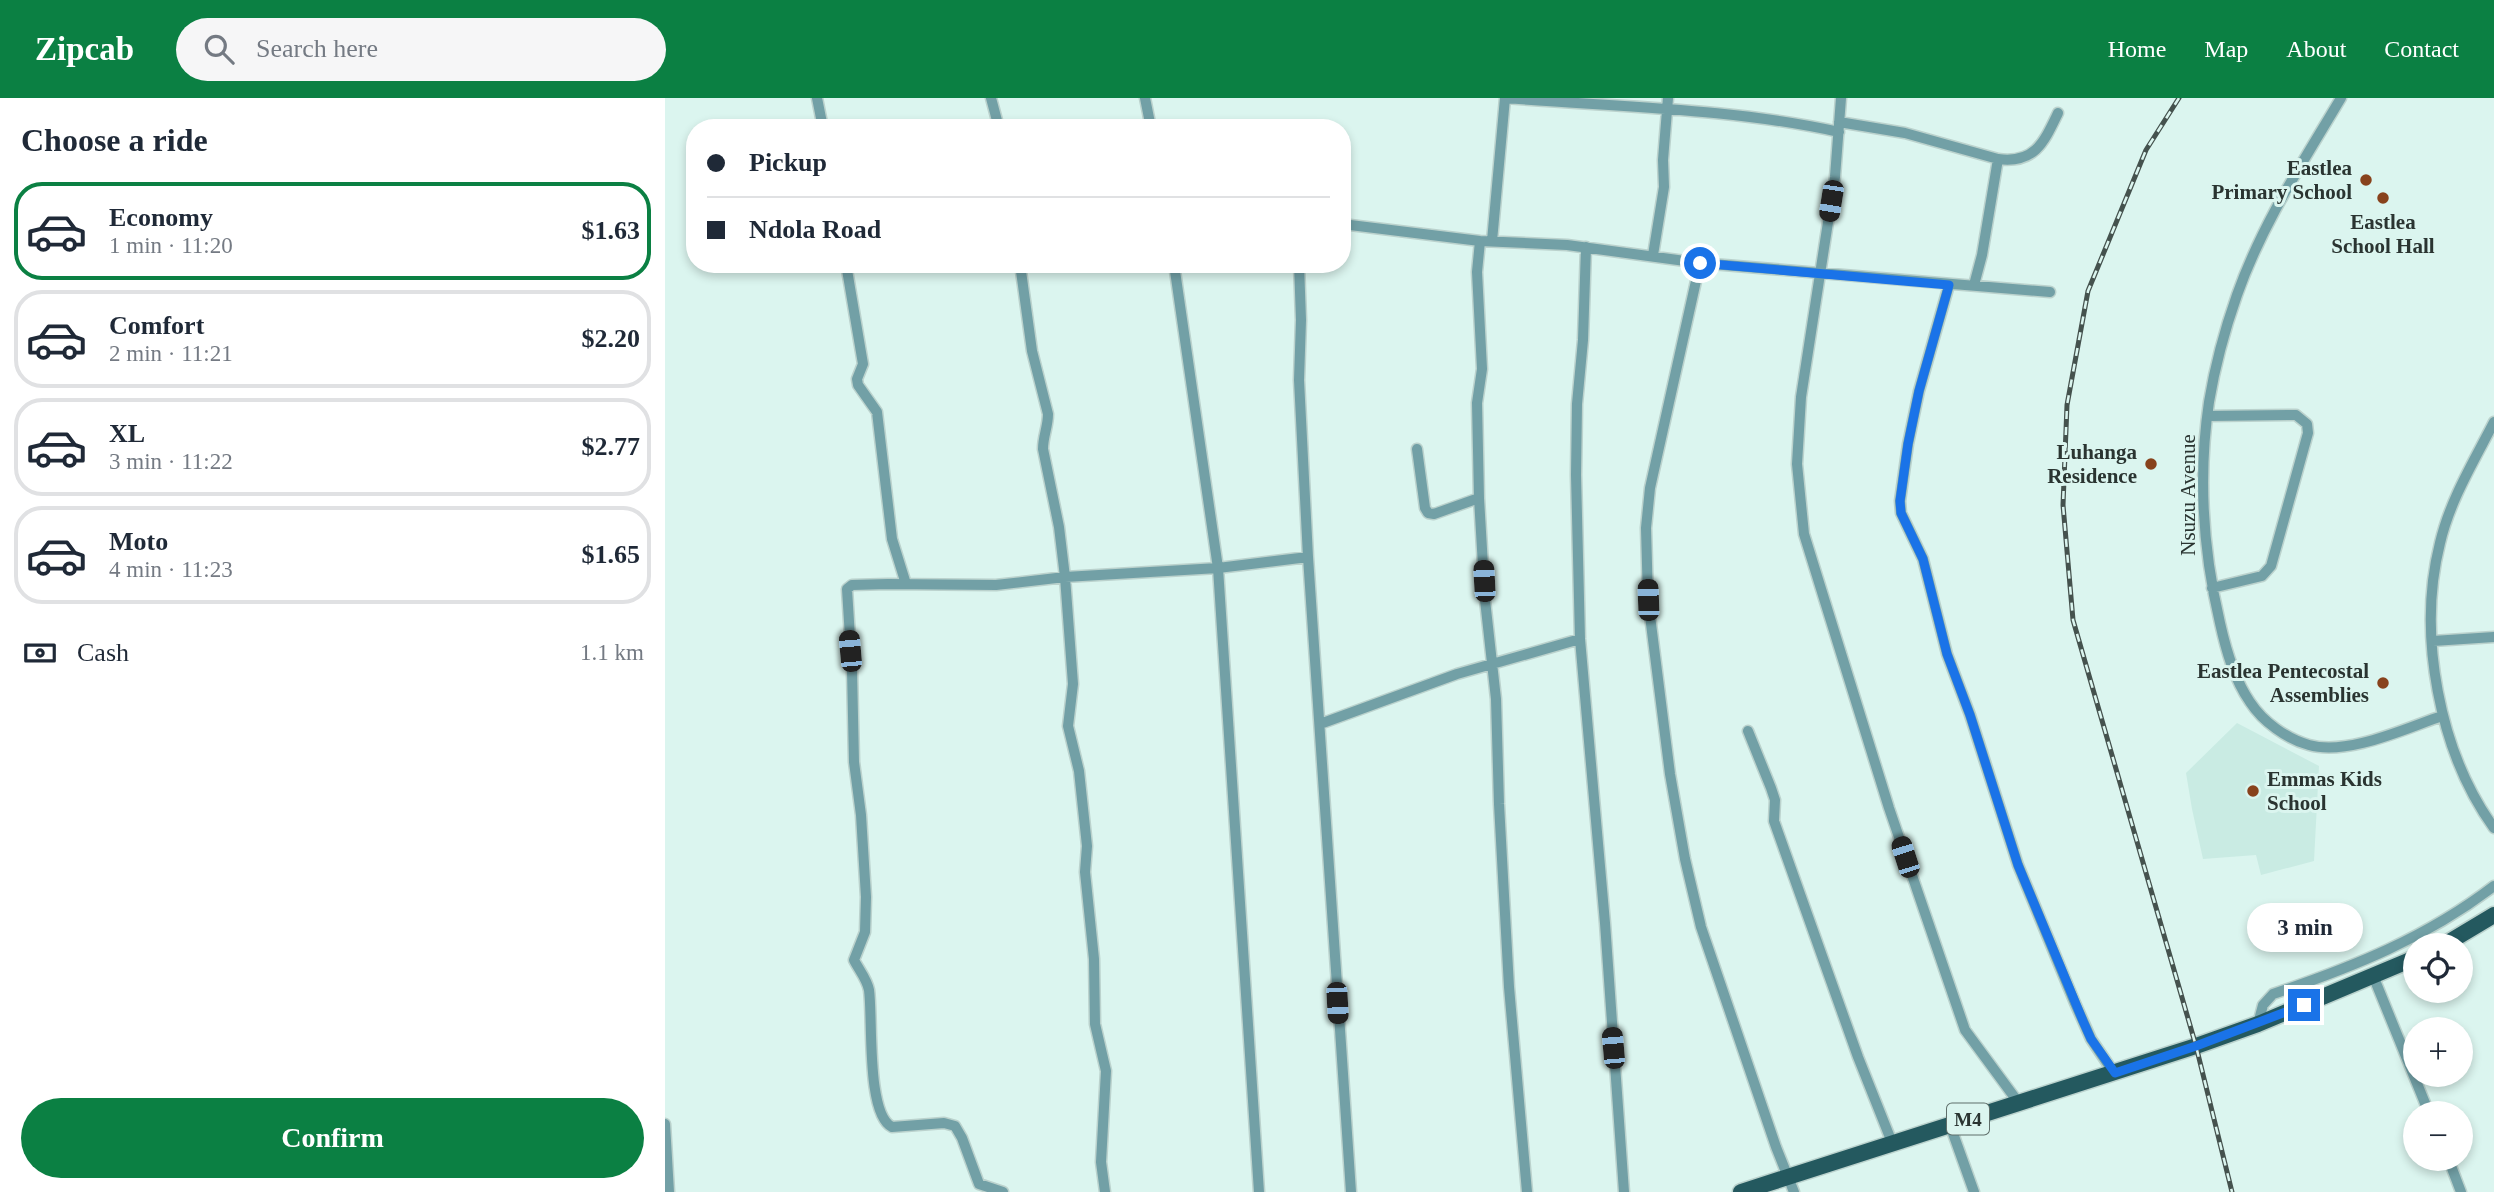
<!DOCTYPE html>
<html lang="en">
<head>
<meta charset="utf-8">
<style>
  body { margin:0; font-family:Georgia,serif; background:#f6f6f7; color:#1f2937; height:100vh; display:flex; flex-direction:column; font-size:26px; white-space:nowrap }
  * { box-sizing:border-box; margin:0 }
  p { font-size:23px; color:#747a83 }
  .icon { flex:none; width:38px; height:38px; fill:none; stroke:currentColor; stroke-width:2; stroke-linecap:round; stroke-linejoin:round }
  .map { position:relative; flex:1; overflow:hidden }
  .panel { display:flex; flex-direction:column; background:#fff; width:665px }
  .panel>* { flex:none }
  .hud { position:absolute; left:21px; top:21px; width:665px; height:154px; border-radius:28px; box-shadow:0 4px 10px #0003; display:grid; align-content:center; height:154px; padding:0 21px; background:#fff }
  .controls { position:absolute; left:1738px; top:835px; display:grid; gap:14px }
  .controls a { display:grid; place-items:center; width:70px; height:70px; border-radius:50%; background:#fff; box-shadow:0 4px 10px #0003; font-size:35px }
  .end { position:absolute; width:32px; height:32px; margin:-16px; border:9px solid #1a73e8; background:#fff; box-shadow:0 0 0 4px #fff }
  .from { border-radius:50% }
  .bubble { position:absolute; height:49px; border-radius:24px; background:#fff; box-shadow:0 4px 10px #0003; font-size:23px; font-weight:600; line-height:49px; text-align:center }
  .car { position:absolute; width:21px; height:42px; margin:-21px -10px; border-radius:9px; box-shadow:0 0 5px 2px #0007; background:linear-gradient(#222 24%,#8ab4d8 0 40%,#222 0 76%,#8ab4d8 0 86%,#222 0) }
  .hud b { display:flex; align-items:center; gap:24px; height:66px; font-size:26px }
  .hud b+b { border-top:2px solid #e0e1e3 }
  .hud i { width:18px; height:18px; background:#1f2937 }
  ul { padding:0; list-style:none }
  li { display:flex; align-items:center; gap:21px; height:98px; margin:0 14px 10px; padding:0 7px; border:4px solid #e0e1e3; border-radius:28px }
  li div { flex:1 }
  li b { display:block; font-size:26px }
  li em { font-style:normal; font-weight:600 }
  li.selected { border-color:#0b8043 }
  li>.icon { width:63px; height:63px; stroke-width:1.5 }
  h2 { padding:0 21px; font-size:32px; line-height:84px }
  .pay { display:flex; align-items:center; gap:18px; height:77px; padding:0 21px; font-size:26px }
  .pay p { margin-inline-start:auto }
  .primary-button { display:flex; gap:14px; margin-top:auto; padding:14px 21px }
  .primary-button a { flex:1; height:80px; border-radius:42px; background:#0b8043; color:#fff; font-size:28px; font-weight:600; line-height:80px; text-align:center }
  header { display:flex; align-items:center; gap:42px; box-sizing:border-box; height:98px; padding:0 35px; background:#0b8043; color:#fff }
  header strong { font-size:33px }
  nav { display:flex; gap:38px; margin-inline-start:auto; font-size:24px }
  .search { width:490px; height:63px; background:#f6f6f7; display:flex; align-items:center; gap:18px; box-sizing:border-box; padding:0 24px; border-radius:38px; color:#747a83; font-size:26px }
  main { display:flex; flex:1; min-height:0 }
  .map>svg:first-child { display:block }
  .built { fill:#c9ebe3 }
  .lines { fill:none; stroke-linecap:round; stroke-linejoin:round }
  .minor-casing { stroke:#bbd2cd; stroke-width:13 }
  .primary-casing { stroke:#bbd2cd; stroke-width:19 }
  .minor { stroke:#72a0a6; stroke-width:10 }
  .primary { stroke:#24595f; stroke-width:16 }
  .rail-casing { stroke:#45524e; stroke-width:5 }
  .rail { stroke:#dbf5ef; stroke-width:2.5; stroke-dasharray:8; stroke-linecap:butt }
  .route { stroke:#1a73e8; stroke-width:9 }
  .poi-dot { fill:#88421c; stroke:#dbf5ef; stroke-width:2.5 }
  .labels { text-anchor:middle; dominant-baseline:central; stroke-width:6; stroke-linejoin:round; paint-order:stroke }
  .shield { fill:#dbf5ef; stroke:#5f6e6a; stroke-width:2 }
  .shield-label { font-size:19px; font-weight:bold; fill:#2a3431 }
  .poi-label { font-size:21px; font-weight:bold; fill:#2a3431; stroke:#dbf5ef; text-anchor:end }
  .street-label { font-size:21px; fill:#2a3431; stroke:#dbf5ef }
</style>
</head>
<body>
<header>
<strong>Zipcab</strong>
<div class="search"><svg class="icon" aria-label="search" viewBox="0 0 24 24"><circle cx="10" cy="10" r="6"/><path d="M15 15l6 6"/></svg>Search here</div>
<nav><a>Home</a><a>Map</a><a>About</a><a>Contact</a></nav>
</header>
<main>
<section class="panel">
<h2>Choose a ride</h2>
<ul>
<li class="selected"><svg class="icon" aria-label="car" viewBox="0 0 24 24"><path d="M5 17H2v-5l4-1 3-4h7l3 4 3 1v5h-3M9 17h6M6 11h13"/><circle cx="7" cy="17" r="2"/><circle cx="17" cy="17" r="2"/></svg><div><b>Economy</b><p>1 min · 11:20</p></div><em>$1.63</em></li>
<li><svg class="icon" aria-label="car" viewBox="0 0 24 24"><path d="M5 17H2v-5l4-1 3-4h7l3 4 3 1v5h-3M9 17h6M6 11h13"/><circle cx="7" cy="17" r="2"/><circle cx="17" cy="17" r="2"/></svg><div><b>Comfort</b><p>2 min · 11:21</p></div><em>$2.20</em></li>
<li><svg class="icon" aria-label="car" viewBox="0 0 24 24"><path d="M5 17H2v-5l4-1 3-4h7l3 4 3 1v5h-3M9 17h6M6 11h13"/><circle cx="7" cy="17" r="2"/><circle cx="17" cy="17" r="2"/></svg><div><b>XL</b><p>3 min · 11:22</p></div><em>$2.77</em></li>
<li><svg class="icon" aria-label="car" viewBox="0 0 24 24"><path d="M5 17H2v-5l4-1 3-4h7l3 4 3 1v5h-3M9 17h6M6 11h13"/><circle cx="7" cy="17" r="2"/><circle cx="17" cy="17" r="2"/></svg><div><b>Moto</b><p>4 min · 11:23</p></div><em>$1.65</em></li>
</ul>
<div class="pay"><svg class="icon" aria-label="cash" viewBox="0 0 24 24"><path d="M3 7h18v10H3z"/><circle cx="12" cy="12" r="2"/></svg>Cash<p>1.1 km</p></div>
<div class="primary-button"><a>Confirm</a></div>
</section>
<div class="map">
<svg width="1829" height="1094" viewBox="0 0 1829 1094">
  <rect width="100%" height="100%" fill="#dbf5ef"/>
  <path class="built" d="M1572 625 1654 668 1649 763 1596 777 1591 757 1538 761 1527 711 1521 675Z"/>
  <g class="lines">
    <g class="minor-casing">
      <path id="minor" d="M152 0 158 30
        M326 0 334 30
        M480 0 486 30
        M841 0C952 9 1066 10 1174 34
        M1176 0 1170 79 1136 299 1132 366 1139 436 1224 710 1300 932 1353 1004
        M1676 0C1638 64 1597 126 1572 197 1560 231 1550 268 1544 304 1533 378 1538 453 1555 525 1561 552 1569 581 1585 604 1598 624 1622 641 1644 647 1683 658 1741 630 1777 618
        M1174 24 1240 35 1333 61
        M677 126 815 143 902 147 1035 165 1385 194
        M815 143 812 174 817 271 812 305 814 400 820 502 831 601 834 706 844 889 862 1094
        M827 143 840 0
        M921 149 918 242 912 306 911 377 915 541 940 825 959 1094
        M988 157 999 89 998 62 1003 0
        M1035 165 985 390 981 430 983 502 1005 676 1020 761 1036 829 1111 1049 1129 1094
        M181 166 198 266 192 281 193 287 212 314 227 441 241 486
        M355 166 367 253 383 316C383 329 378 338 378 351L394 429 400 479 408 586 403 628 414 673 422 748 420 774 429 861 430 926 441 973 436 1064 440 1094
        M509 166 553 470 594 1094
        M634 166 636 222 634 282 643 459 686 1094
        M1284 187 1254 293 1243 346 1235 403 1236 415 1258 461 1282 556 1305 617 1353 767 1410 905 1426 941 1449 975
        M1309 187 1317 157 1333 61C1370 66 1379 44 1393 15
        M1543 318 1631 317 1642 326 1643 335 1606 468 1597 478 1547 490
        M1829 324C1809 363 1785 402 1775 445 1752 536 1774 654 1829 730
        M752 351 760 410 763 415 769 416 814 400
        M1768 543 1829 539
        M655 626 792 576 915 541
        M1083 633 1106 690 1110 702 1109 723 1193 959 1228 1047
        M1709 880 1764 1015
        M1593 926 1598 907 1608 896C1688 869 1761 840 1829 788
        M0 1026 4 1094
        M1285 1027 1309 1094
        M1783 1060 1796 1094
        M338 1094 314 1086 297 1040 290 1028 279 1025 227 1029C201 1016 208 920 204 892 202 881 194 872 189 862L200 834 201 799 196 717 189 664 187 572 182 491 187 487 223 486 331 487 400 479 553 470 643 459"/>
    </g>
    <g class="primary-casing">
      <path id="primary" d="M1779 847 1829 817
        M1076 1094 1531 948 1593 926 1750 860"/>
    </g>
    <use href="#minor" class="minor"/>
    <use href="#primary" class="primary"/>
    <g class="rail-casing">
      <path id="rail" d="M1514 0 1481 52 1423 193 1402 307 1398 407 1408 522 1531 948 1567 1094"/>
    </g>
    <use href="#rail" class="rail"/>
  </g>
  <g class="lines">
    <path class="route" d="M1035 165 1284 187 1254 293 1243 346 1235 403 1236 415 1258 461 1282 556 1305 617 1353 767 1418 923 1426 941 1450 975 1531 948 1639 907"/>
  </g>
  <g class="poi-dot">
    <circle cx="1701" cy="82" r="7"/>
    <circle cx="1718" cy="100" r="7"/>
    <circle cx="1486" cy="366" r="7"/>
    <circle cx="1718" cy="585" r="7"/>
    <circle cx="1588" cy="693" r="7"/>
  </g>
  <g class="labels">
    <rect class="shield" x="1282" y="1005.5" width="42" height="31" rx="5"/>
    <g class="shield-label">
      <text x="1303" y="1021">M4</text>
    </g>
    <g class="poi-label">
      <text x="1687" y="70">Eastlea<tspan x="1687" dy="24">Primary School</tspan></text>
      <text x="1718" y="124" text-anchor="middle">Eastlea<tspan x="1718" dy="24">School Hall</tspan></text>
      <text x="1472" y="354">Luhanga<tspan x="1472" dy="24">Residence</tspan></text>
      <text x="1704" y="573">Eastlea Pentecostal<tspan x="1704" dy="24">Assemblies</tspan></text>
      <text x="1602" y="681" text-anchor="start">Emmas Kids<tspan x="1602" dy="24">School</tspan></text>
    </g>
    <g class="street-label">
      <text transform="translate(1523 397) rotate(-90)">Nsuzu Avenue</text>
    </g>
  </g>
</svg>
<div class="controls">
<a><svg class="icon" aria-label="locate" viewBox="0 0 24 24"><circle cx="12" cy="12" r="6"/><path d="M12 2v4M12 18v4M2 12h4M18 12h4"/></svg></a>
<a>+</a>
<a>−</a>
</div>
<i class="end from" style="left:1035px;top:165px"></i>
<i class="end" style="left:1639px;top:907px"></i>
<div class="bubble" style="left:1582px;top:805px;width:116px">3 min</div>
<i class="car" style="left:1166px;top:103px;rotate:189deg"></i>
<i class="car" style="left:819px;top:483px;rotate:357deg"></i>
<i class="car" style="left:983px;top:502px;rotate:358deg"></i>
<i class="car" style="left:185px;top:553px;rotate:355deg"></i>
<i class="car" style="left:1240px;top:759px;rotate:342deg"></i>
<i class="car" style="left:672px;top:905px;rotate:177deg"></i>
<i class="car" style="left:948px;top:950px;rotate:355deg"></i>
<div class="hud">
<b><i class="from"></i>Pickup</b>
<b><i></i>Ndola Road</b>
</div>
</div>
</main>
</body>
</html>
